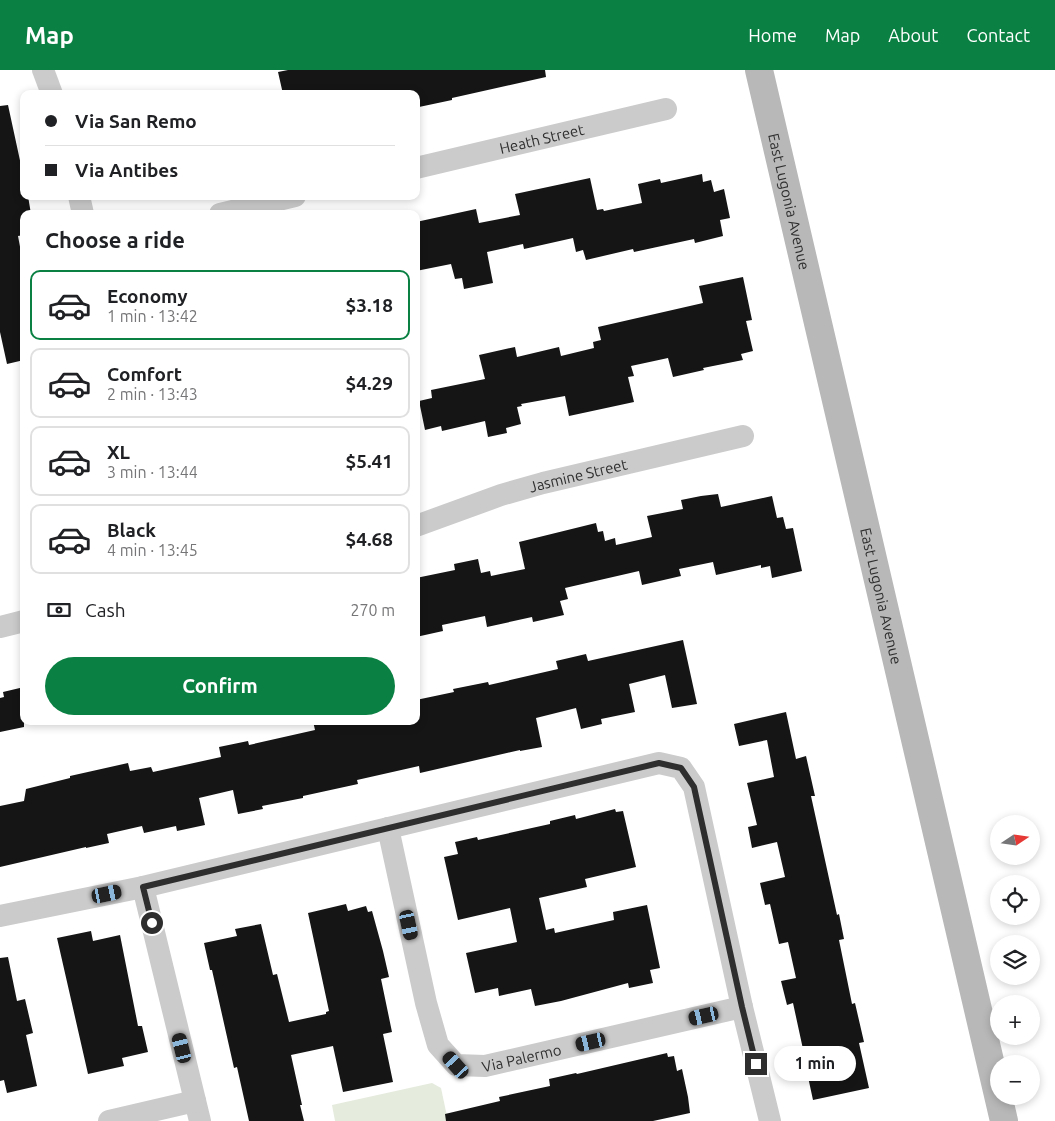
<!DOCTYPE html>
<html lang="en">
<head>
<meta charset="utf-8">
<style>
  body { margin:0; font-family:Ubuntu,sans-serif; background:#f6f6f6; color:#202124; height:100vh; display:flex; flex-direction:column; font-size:19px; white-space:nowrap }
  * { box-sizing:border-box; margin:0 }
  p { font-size:16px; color:#757577 }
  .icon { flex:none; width:28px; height:28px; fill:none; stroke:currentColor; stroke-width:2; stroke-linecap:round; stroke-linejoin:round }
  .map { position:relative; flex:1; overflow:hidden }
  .panel { position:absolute; left:20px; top:140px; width:400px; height:515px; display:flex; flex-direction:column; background:#fff; border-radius:10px; box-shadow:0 2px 8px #0003 }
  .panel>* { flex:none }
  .hud { position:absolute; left:20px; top:20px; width:400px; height:110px; border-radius:10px; box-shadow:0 2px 8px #0003; display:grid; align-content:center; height:110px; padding:0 25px; background:#fff }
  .needle { width:32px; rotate:77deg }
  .buttons { position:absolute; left:990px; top:745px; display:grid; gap:10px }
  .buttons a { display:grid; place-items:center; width:50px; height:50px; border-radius:50%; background:#fff; box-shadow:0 2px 8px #0003; font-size:25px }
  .end { position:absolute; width:22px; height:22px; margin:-11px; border:6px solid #2e2e2e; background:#fff; box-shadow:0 0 0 2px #fff }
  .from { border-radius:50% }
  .bubble { position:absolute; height:35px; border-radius:18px; background:#fff; box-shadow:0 2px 8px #0003; font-size:16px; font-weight:700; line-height:35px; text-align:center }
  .car { position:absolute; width:15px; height:30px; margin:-15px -8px; border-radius:6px; box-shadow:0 0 4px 1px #0007; background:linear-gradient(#222 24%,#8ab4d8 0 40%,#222 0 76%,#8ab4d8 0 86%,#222 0) }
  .hud b { display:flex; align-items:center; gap:18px; height:48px; font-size:19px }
  .hud b+b { border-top:1px solid #e0e0e0 }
  .hud i { width:12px; height:12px; background:#202124 }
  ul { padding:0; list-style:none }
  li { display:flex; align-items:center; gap:15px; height:70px; margin:0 10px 8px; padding:0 15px; border:2px solid #e0e0e0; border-radius:10px }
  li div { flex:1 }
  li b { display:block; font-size:19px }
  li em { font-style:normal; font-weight:700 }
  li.active { border-color:#0b8043 }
  li>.icon { width:45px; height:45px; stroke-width:1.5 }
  h2 { padding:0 25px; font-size:22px; line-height:60px }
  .pay { display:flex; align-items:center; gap:12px; height:55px; padding:0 25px; font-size:19px }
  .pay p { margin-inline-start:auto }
  .primary-button { display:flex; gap:10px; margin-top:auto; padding:10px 25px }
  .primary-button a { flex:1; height:58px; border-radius:30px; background:#0b8043; color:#fff; font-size:20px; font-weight:700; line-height:58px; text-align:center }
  header { display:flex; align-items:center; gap:30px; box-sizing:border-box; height:70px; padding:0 25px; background:#0b8043; color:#fff }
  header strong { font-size:24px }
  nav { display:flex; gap:28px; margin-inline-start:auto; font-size:18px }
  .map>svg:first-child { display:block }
  .green { fill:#e5ebdd }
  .building { fill:#151515 }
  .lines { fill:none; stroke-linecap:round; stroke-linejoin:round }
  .minor { stroke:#cbcbcb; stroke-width:22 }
  .secondary { stroke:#b8b8b8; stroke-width:28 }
  .route { stroke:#2e2e2e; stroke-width:6 }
  .labels { text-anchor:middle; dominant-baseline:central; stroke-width:5; stroke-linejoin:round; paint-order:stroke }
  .street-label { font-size:15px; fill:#2e2e2e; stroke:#fff }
</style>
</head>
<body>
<header>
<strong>Map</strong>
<nav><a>Home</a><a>Map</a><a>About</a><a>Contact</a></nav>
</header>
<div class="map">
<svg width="1055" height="1051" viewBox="0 0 1055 1051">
  <rect width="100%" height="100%" fill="#fff"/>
  <path class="green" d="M432 1013 441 1018 448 1051H335L332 1035Z"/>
  <path class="building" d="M288 0H545L546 7 452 28V30L419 37 416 24H283L278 2Z
    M8 35 24 109V126H28L31 144H24V165L18 166 24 198V290L7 294 0 262V36Z
    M702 104 703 112 711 110 714 122 724 119 730 148 720 150 723 166 695 173 694 169 634 182 633 179 586 190 583 180 576 182 573 168 524 179 523 174 487 182 493 213 464 219 462 208 455 209 451 194 416 201V152L476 139 479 153 520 145 515 124 590 108 597 140 603 139 604 141 642 133 638 114 660 109 661 113Z
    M743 207 752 250 746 251 753 281 741 284 743 290 703 298 704 300 673 307 668 288 631 296 634 306 628 307 634 332 569 346 565 326 521 334 522 336 517 337 521 354 506 358 507 363 488 367 485 351 442 361 441 356 425 360 419 331 432 328 431 320 485 309 479 285 515 277 517 287 559 277 561 286 594 278 593 272 601 270 598 257 703 233 699 216Z
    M718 424 721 437 772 426 777 448 783 447 786 459 793 458 802 501 772 508 770 496 761 498V495L716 505 713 492 679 499 681 506 642 515 639 501 565 518 568 529 560 531 564 545 533 552 532 547 487 557 485 546 442 555 443 561 416 567V508L455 500 454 494 478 489 481 503 490 501 491 506 525 499 519 472 596 453 598 462 603 461 605 471 615 468 616 475 652 467 647 446 683 439 681 430 701 426Z
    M683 570 697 634 672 638 665 605 629 614 635 642 601 649 602 654 581 659 576 638 536 648 542 677 520 681V680L420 703 419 696 357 710 358 714 303 726V728L262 736 263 739 238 744 233 720 199 728 205 755 177 761 176 756 144 763 142 756 107 764 109 773 86 778V777L0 797V736L24 731 26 719 70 708V706L128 693 130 701 151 697 153 702 221 687 219 677 248 671 249 675 315 660 313 651H416V630L454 622 453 619 488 612 489 615 558 599 556 591 586 584 588 591Z
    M24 617V657L0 662V628L4 627 3 622Z
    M786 642 796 689 806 686 815 726H811L837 845 839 844 844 869 839 870 852 934 855 933 864 972 859 973 869 1018 813 1030 805 993H806L793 933 787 935 781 911 796 908 788 872 779 874 770 834 765 835 760 813 785 807 777 772 752 778 748 757 757 755 747 713 774 707 767 670 739 676 734 654Z
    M615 739 616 742 623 741 636 797 585 809 587 817 539 828 546 860 554 858 555 863 614 850 613 842 647 835 660 898 650 900 653 913 629 918 628 913 561 931 535 936 531 919 499 926 498 918 475 923 466 883 517 872 510 838 458 850 444 787 458 784 455 772 477 767 478 770 550 754V751L575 745 576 749Z
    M346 834 348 841 366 836 368 842 372 841 383 881 389 907 381 909 392 962 383 964 393 1012 343 1022 333 976 291 985 302 1035H300L304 1051H249L237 997 234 998 212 900H210L204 873 237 866 235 859 261 854 273 905 277 904 289 952 326 944V942L329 941 308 843Z
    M91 861 93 871 120 865 138 956H142L148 982 122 988 124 996 88 1004 57 868Z
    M8 887 17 931 25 929 33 963 26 965 37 1016 7 1023 4 1010 0 1011V888Z
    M667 983 668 987 674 986 677 1001 682 999 688 1027 690 1043 653 1051H446L445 1044 500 1031 499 1027 550 1016 549 1009 576 1003 577 1004Z"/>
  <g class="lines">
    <g class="minor">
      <path d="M43 0 52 24"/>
      <path id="s1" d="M416 98 666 39"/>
      <path d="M79 126 83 144"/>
      <path d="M220 144 295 126"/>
      <path id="s2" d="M416 456 501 425 543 413 743 366"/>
      <path d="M0 557 24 551"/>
      <path id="s3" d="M388 758 426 933 438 975 456 995 485 996 742 937"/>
      <path d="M143 817 200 1051"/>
      <path d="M0 846 143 817 659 693 681 698 694 717 742 937 770 1051"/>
      <path d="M109 1051 195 1031"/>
    </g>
    <path class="secondary" id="s4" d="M759 0 1004 1051"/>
  </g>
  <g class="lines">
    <path class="route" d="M152 853 143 817 659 693 681 698 694 717 742 937 756 994"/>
  </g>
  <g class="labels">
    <g class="street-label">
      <text stroke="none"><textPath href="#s1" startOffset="129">Heath Street</textPath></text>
      <text stroke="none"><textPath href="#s4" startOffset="135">East Lugonia Avenue</textPath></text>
      <text stroke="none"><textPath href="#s2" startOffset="170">Jasmine Street</textPath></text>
      <text stroke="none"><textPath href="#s4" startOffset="540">East Lugonia Avenue</textPath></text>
      <text stroke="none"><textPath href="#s3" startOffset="316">Via Palermo</textPath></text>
    </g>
  </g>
</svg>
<div class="buttons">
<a><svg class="needle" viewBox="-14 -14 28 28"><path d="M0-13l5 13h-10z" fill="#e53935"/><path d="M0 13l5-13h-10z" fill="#757577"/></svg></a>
<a><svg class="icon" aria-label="locate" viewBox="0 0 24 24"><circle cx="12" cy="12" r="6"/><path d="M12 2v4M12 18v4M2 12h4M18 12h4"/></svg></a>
<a><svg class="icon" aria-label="layers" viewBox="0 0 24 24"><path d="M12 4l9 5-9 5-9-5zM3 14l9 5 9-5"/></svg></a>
<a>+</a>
<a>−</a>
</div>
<i class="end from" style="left:152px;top:853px"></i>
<i class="end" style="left:756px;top:994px"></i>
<div class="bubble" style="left:774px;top:976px;width:82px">1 min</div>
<i class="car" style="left:107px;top:824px;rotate:78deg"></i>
<i class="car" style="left:409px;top:855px;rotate:168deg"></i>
<i class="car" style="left:704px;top:946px;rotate:257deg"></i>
<i class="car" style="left:591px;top:972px;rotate:257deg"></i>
<i class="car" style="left:182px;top:978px;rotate:346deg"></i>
<i class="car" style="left:456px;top:995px;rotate:318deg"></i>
<div class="hud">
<b><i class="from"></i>Via San Remo</b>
<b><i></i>Via Antibes</b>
</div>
<section class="panel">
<h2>Choose a ride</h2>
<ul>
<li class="active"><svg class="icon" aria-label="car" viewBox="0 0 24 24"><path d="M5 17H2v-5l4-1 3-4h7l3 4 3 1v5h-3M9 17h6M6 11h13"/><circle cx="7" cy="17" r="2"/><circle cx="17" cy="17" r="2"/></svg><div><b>Economy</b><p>1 min · 13:42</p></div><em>$3.18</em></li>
<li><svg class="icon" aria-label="car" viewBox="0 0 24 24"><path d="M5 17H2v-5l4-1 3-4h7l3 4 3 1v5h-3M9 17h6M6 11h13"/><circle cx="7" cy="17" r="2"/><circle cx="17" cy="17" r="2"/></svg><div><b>Comfort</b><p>2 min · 13:43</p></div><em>$4.29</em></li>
<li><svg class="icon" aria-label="car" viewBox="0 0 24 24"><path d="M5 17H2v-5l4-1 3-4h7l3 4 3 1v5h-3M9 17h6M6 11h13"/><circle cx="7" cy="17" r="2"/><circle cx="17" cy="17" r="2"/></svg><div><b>XL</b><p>3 min · 13:44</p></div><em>$5.41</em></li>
<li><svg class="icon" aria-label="car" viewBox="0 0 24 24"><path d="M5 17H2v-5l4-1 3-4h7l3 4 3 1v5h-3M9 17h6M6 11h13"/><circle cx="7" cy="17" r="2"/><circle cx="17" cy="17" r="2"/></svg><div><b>Black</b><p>4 min · 13:45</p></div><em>$4.68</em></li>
</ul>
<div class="pay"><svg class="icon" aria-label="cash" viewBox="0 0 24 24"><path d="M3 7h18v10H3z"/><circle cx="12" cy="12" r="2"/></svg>Cash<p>270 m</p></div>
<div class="primary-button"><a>Confirm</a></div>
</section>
</div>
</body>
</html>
